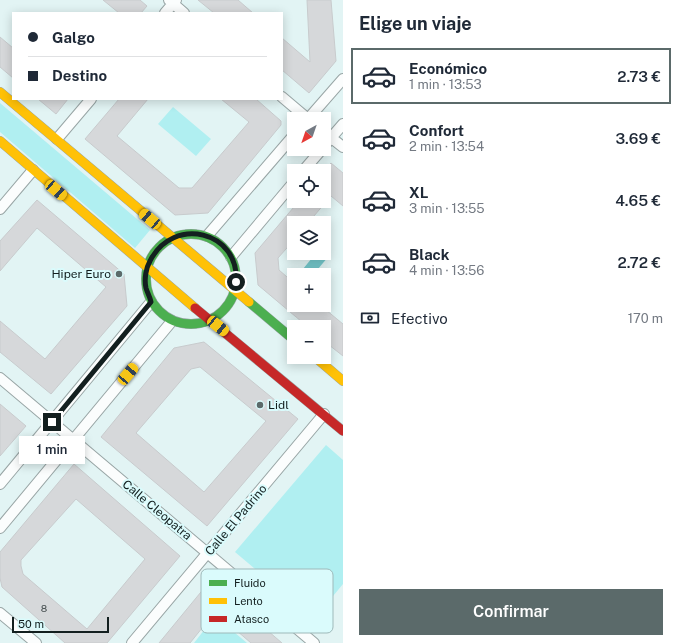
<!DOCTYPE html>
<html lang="es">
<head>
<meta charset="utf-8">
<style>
  body { margin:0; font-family:"Public Sans",sans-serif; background:#f2f2f3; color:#1f2937; height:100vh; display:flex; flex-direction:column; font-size:15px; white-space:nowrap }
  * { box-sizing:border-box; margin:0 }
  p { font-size:13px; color:#747a83 }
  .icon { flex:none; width:22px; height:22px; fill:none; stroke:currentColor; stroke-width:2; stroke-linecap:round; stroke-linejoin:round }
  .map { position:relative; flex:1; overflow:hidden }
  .side { display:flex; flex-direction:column; background:#fff; width:336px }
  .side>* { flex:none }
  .banner { position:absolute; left:12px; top:12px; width:271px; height:88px; border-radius:0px; box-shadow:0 2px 10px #0003; display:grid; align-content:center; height:88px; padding:0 16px; background:#fff }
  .needle { width:26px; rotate:220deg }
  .fabs { position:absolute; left:287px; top:112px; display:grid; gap:8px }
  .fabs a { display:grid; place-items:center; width:44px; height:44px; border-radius:0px; background:#fff; box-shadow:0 2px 10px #0003; font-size:20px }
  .scale { position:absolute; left:12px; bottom:10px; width:97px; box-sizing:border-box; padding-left:4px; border:2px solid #131f1f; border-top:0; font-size:11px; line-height:14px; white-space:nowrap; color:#131f1f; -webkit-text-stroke:3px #dafbfc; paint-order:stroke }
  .end { position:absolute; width:18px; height:18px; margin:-9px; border:5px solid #131f1f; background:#fff; box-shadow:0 0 0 2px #fff }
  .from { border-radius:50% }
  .bubble { position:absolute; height:28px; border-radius:0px; background:#fff; box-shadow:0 2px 10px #0003; font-size:13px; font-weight:600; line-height:28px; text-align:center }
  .car { position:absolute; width:12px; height:24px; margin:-12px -6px; border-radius:5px; box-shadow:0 0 3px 1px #0007; background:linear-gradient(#f5c518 24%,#345 0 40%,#f5c518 0 76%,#345 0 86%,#f5c518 0) }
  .banner b { display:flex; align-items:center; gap:14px; height:38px; font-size:15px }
  .banner b+b { border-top:1px solid #e0e1e3 }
  .banner i { width:10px; height:10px; background:#1f2937 }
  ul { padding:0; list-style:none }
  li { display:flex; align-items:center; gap:12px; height:56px; margin:0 8px 6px; padding:0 8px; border:2px solid transparent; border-radius:0px }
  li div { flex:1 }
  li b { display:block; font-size:15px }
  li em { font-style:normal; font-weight:600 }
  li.current { border-color:#5b6a6a }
  li>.icon { width:36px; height:36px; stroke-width:1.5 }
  h2 { padding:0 16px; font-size:18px; line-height:48px }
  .pay { display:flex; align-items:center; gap:10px; height:44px; padding:0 16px; font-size:15px }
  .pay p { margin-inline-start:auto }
  .button { display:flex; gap:8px; margin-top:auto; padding:8px 16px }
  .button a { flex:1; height:46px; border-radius:0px; background:#5b6a6a; color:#fff; font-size:16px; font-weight:600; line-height:46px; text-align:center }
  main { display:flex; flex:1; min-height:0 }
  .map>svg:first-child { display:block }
  .green { fill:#b0eff1 }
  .water { fill:#75c9cc }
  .building { fill:#d6d8da; stroke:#c8cbcd; fill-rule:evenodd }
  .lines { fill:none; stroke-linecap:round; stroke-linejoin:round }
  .street-casing { stroke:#98a5a5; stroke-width:12 }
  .fast-casing { stroke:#98a5a5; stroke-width:10 }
  .slow-casing { stroke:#98a5a5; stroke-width:10 }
  .jam-casing { stroke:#98a5a5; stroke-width:10 }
  .street { stroke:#fbfdfd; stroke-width:10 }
  .fast { stroke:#4caf50; stroke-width:9 }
  .slow { stroke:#ffc107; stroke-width:9 }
  .jam { stroke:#c62828; stroke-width:9 }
  .route { stroke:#131f1f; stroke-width:5 }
  .poi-dot { fill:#5b6a6a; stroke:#dafbfc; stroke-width:1.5 }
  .labels { text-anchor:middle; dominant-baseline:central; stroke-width:4; stroke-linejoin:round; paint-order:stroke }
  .number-label { font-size:10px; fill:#444d4e }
  .poi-label { font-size:12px; fill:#131f1f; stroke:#dafbfc; text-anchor:end }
  .street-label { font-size:12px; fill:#131f1f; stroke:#dafbfc }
  .key { fill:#dafbfc; stroke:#9eb9ba; stroke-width:1 }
  .key-label { font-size:11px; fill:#131f1f }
</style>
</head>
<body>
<main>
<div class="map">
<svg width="343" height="643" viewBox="0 0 343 643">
  <rect width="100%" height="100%" fill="#e2f4f4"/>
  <path class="green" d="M0 103 150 230 135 248 0 132Z
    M173 107 211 139 196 156 158 124Z
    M326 445 343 460V584L314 619 235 552Z
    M215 616 247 643H194Z"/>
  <path class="water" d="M316 253H323L328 257 313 275H309L303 269Z"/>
  <path class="building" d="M103 0H140L147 6 141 13H119Z
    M198 0H238L253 13H214Z
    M307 0H331L336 61 309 93 282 70V38L310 62Z
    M0 37 13 48V78L0 67Z
    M38 99H68L56 114Z
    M119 99H148L117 136 179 188H192L249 122 221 99H256L281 121V125L208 213 175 215 85 139Z
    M331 163 343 173V206L331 196 308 223H294V240L278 258 279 270 294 283V305H320L343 324V356L324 341V327H308L258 285 255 253 299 201H324V171Z
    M37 200 124 274 127 306 51 394 0 352V321L45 359 106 287 37 228 0 271V241Z
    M204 342 298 419 207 526 101 437 174 348ZM200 367 266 421 204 492 136 433 191 369Z
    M0 404 26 426 0 456Z
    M74 464 180 556 107 643H65L2 587 0 578V552ZM76 499 145 559 87 629 23 574 21 566V560Z
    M210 581 282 643H251L215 612 190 643H159Z"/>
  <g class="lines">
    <g class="street-casing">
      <path id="street" d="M169 0 184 13
        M165 13 176 0
        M282 97 308 119
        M308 119 343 79
        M324 132 343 147
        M57 139 91 99
        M324 146 343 124
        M303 171 322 149
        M0 209 33 170
        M207 236 294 135
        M231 257 294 182
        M0 378 314 643
        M0 484 151 302
        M0 528 172 321
        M0 613 36 643
        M132 643 324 414"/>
    </g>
    <g class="fast-casing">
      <path id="fast" d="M146 279a45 45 0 1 1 90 0a45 45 0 1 1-90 0Z
        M249 302 294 340"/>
    </g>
    <g class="slow-casing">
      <path id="slow" d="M0 92 249 302
        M0 141 195 308
        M315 357 343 381"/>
    </g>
    <g class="jam-casing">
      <path id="jam" d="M195 308 343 431"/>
    </g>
    <use href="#street" class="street"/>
    <use href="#fast" class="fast"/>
    <use href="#slow" class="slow"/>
    <use href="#jam" class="jam"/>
  </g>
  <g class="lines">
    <path class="route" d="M52 422 151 302C150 297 147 292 146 288 144 279 146 268 150 261 173 215 240 231 236 282"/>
  </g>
  <g class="poi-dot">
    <circle cx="119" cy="274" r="4"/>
    <circle cx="260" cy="405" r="4"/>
  </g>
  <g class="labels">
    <g class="number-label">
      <text x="44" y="608">8</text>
    </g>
    <g class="poi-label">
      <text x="111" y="274">Hiper Euro</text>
      <text x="268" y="405" text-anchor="start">Lidl</text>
    </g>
    <g class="street-label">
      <text transform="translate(157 510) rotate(40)">Calle Cleopatra</text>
      <text transform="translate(236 520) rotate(-50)">Calle El Padrino</text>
    </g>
  </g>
  <rect x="201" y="569" width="132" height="64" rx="6" class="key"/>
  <rect x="209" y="580" width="18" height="6" fill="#4caf50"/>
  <rect x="209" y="598" width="18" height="6" fill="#ffc107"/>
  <rect x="209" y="616" width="18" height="6" fill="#c62828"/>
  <g class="key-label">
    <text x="234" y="587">Fluido</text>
    <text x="234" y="605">Lento</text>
    <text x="234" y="623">Atasco</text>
  </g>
</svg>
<div class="fabs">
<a><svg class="needle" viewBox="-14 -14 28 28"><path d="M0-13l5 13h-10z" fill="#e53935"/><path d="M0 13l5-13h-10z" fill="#747a83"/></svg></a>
<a><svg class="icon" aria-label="locate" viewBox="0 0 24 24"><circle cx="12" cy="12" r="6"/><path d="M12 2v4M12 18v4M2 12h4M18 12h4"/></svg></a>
<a><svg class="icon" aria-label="layers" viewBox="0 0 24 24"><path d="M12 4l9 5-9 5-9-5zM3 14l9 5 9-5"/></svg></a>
<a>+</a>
<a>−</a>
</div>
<div class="scale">50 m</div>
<i class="end from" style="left:236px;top:282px"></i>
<i class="end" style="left:52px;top:422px"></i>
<div class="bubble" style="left:19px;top:436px;width:66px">1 min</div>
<i class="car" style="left:56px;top:190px;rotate:131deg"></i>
<i class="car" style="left:150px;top:219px;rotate:310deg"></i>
<i class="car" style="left:218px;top:326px;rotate:129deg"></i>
<i class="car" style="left:128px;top:374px;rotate:40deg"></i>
<div class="banner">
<b><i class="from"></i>Galgo</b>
<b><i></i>Destino</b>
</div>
</div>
<section class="side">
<h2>Elige un viaje</h2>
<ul>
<li class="current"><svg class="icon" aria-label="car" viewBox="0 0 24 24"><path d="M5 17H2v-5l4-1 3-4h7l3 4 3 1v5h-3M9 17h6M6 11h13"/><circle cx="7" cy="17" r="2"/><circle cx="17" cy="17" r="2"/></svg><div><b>Económico</b><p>1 min · 13:53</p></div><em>2.73 €</em></li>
<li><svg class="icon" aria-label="car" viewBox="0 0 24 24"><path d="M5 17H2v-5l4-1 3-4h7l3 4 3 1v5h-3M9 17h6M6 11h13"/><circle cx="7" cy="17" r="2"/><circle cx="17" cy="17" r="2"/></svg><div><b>Confort</b><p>2 min · 13:54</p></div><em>3.69 €</em></li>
<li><svg class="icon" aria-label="car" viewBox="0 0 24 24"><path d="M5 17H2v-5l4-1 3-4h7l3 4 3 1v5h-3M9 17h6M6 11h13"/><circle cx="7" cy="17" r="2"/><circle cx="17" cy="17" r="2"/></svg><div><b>XL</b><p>3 min · 13:55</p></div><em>4.65 €</em></li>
<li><svg class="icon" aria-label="car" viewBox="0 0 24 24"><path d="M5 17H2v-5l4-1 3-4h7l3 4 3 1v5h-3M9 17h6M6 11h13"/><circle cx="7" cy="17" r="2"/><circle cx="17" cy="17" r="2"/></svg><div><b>Black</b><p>4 min · 13:56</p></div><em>2.72 €</em></li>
</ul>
<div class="pay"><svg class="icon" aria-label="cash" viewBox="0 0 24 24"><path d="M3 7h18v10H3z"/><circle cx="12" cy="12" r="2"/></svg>Efectivo<p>170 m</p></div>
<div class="button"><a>Confirmar</a></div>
</section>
</main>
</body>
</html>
